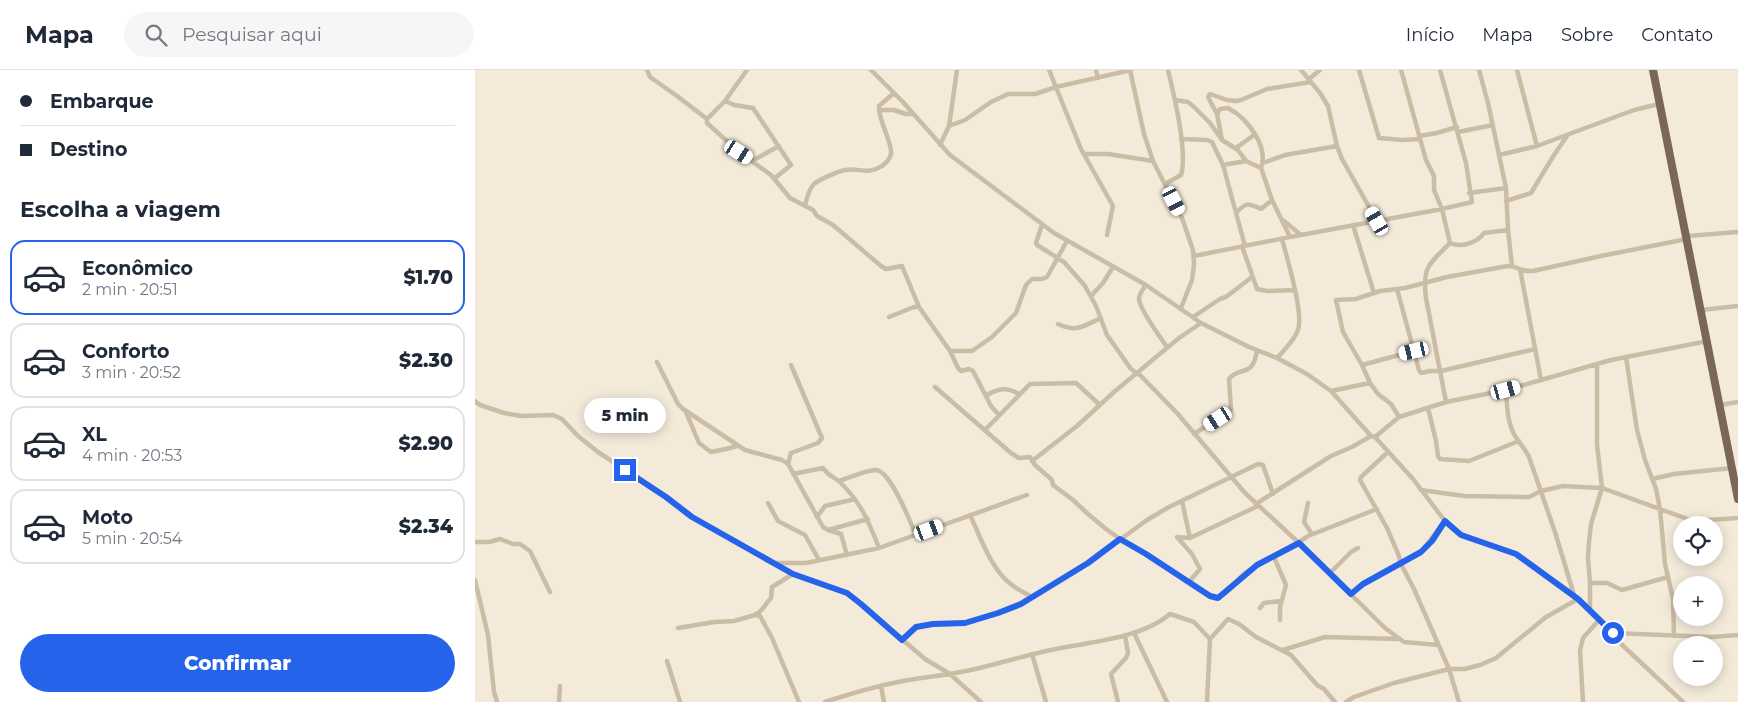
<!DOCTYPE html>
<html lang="pt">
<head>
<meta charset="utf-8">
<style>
  body { margin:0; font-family:Montserrat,sans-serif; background:#f6f6f7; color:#1f2937; height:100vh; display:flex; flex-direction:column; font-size:19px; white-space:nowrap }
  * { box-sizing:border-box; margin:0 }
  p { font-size:16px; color:#747a83 }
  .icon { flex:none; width:28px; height:28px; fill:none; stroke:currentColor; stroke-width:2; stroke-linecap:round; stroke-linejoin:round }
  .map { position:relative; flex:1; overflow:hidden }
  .side { display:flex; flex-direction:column; background:#fff; width:475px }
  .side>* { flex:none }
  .banner { display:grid; align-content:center; height:110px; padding:0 20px; background:#fff }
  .tools { position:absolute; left:1198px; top:446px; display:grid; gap:10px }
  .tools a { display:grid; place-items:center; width:50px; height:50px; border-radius:50%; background:#fff; box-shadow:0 2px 12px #0003; font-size:25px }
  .end { position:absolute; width:22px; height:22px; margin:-11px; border:6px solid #2563eb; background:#fff; box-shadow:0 0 0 2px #fff }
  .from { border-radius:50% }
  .bubble { position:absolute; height:35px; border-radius:18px; background:#fff; box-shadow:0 2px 12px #0003; font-size:16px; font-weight:800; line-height:35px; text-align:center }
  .car { position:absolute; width:15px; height:30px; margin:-15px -8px; border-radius:6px; box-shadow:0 0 4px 1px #0007; background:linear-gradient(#fff 24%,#345 0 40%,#fff 0 76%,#345 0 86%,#fff 0) }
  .banner b { display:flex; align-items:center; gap:18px; height:48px; font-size:19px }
  .banner b+b { border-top:1px solid #e0e1e3 }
  .banner i { width:12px; height:12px; background:#1f2937 }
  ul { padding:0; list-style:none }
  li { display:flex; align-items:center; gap:15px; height:75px; margin:0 10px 8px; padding:0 10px; border:2px solid #e0e1e3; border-radius:15px }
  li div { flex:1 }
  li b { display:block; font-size:19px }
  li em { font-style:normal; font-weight:800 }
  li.on { border-color:#2563eb }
  li>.icon { width:45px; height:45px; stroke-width:1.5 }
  h2 { padding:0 20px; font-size:22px; line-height:60px }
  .action { display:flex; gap:10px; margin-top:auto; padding:10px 20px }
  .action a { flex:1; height:58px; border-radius:30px; background:#2563eb; color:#fff; font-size:20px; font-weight:800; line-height:58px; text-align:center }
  header { display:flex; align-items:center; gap:30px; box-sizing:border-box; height:70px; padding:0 25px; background:#fff; border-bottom:1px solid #e0e1e3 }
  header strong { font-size:24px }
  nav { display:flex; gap:28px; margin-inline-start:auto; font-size:18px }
  .search { width:350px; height:45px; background:#f6f6f7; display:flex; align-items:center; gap:12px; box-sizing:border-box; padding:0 18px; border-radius:28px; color:#747a83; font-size:19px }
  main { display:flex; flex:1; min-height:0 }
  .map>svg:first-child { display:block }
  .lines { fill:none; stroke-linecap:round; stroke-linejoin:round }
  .street { stroke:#cbbca5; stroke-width:4.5 }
  .primary { stroke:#7a6757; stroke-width:8 }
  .route { stroke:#2563eb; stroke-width:6 }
</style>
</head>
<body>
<header>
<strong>Mapa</strong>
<div class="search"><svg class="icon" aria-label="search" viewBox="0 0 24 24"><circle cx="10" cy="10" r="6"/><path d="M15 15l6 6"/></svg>Pesquisar aqui</div>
<nav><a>Início</a><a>Mapa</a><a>Sobre</a><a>Contato</a></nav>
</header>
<main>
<section class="side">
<div class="banner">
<b><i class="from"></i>Embarque</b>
<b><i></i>Destino</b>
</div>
<h2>Escolha a viagem</h2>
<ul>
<li class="on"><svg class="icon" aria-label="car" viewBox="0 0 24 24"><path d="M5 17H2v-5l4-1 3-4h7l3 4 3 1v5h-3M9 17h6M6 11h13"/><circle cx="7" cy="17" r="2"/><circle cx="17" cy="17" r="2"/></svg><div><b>Econômico</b><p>2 min · 20:51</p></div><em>$1.70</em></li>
<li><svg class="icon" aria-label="car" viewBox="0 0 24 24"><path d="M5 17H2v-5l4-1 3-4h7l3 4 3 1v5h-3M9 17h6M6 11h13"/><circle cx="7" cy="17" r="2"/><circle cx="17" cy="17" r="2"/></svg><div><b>Conforto</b><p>3 min · 20:52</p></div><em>$2.30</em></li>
<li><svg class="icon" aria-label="car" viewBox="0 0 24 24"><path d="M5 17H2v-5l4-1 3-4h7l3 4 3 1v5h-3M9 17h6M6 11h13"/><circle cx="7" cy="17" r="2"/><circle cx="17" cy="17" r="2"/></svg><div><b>XL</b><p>4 min · 20:53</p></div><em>$2.90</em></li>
<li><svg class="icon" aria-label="car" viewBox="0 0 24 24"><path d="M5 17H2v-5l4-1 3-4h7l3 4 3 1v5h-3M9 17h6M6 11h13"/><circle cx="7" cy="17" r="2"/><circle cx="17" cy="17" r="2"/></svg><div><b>Moto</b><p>5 min · 20:54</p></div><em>$2.34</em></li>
</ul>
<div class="action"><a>Confirmar</a></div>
</section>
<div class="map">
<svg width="1263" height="632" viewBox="0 0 1263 632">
  <rect width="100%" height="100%" fill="#f3eada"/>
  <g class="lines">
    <path class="street" d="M172 0 175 7 202 26 232 49
      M272 0 250 31 232 49V53L264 82 296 105 315 128 338 140 342 146 358 155 406 196 411 199 427 196 444 237
      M396 0 427 31 475 85 579 163 671 215 726 253 774 277 802 288 832 304 856 321 896 366 900 367 938 409 970 451 983 463 1041 484 1103 529 1138 563 1237 567 1263 565
      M574 0 606 79 638 136 632 165
      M621 0 623 8
      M655 0 669 64 678 91 707 148 718 180 719 194 717 210 706 238
      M826 0 845 23 853 36 862 76 867 89 902 151
      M884 0 904 68 927 70 945 69
      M926 0 951 90 959 106V120L967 139 975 173
      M1042 0 1062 76
      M834 9 845 0
      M700 30 713 32 718 36 735 53 747 70 763 80 771 91
      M250 31 259 35 278 38 316 95 300 108
      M404 40H419L431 44H438
      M742 44 733 27 735 24 752 30 761 31 766 30 792 19 836 12
      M474 56 490 50 516 32 533 24H560L581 17 656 0
      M983 62 1018 55
      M944 66 962 63 982 57
      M706 69 732 70 737 72 748 95 770 176
      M747 70 742 44 745 39 753 38C772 48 794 76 786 98
      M465 75 474 56 482 0
      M761 78 779 65
      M609 84H633L678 91
      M1024 85 1062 76 1159 40 1184 34
      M277 91 304 76
      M788 93 810 85 862 76
      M748 95 771 91 786 98 797 130 815 167
      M690 114 706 105C713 82 699 25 693 0
      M1031 118 1033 160 1037 196
      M994 123 1031 118 1013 33 1004 0
      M1031 131 1056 123 1079 85 1092 66
      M330 135C332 129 333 120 339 114 343 110 364 101 370 100 384 97 392 106 407 96 411 93 415 89 416 84 418 74 403 50 404 36L419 23
      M761 143C771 132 773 133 786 139L797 130
      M809 151 826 165
      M567 155 561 173 562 175 589 192 610 216 621 236 632 265 656 299 666 306 702 343 770 423 824 473 910 558 929 572 963 575
      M878 155 899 223
      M1212 166 1263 162
      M767 176 782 219 792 221 819 220
      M719 186 815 167 967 139 997 132 991 93 965 0
      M1045 199 1066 310
      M671 215C668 219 664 224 664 229 665 240 685 267 692 277
      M922 219 944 300 946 303 955 301H966L1060 279
      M616 226 628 213 638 197
      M1226 240 1263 236
      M414 247 439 237H444L475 281 483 298 486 301 494 299 498 301 516 336 524 345
      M718 247 745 229 751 227 777 207
      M583 254C602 263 608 256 626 248
      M475 281H497L517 267 541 243 551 215 557 209H567L572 207 592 171
      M1151 287 1162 360 1170 390 1181 419 1185 439 1190 494 1198 529 1199 566
      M802 288C809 280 819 271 823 260 829 244 812 188 807 169
      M182 292 203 334 208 339 270 380 307 390 313 394 348 457 353 460 366 464 372 485
      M887 295 939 281
      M895 313 887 295 868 262 861 230 881 229 905 221 930 218 972 207 1033 196C1043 196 1046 202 1058 201L1126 186 1212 169
      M460 317 536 383 544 388 555 387 560 395 577 410 578 415 598 430 613 444 631 459 645 469 671 484 739 528C750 528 761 511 769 504 789 488 813 481 833 466L902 439
      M1031 320C1032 334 1032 351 1039 364 1043 372 1050 378 1054 387L1080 462 1099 525
      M856 321 895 313 903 324 916 334 924 347
      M512 325C524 318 532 317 544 324
      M0 331 5 335 29 343 47 346 78 345 87 349 103 366 123 382 191 427 217 447 318 504 372 523 386 534 450 589 475 604 506 632
      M971 332 951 228C947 197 954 194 975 173 986 178 1002 173 1009 163L1033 160
      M1245 335 1263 332
      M953 338 961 371 963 386 965 389 994 391 1044 371
      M211 342 224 373 236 382 251 379 262 376
      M510 360 555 314 601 313 625 335
      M719 364 756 340 754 309C765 295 778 309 782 280
      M900 367 924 347 971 332 1031 320 1136 290 1233 271
      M913 382 886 407 885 410 912 458 924 486 926 494 939 519 974 599 984 632
      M557 391 602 356 639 322 704 268 726 253
      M313 394 316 383 343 373 347 368 316 295
      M318 404 348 398C354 407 359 406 366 413 386 433 394 452 404 478
      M1177 409 1199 404 1257 398
      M364 411C374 408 391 400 401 400 416 401 435 452 441 465
      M946 420 989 426 1050 427H1054L1066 421 1088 416 1127 418 1218 451 1263 448
      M707 431 715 468
      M293 433 303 451 330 465 344 490
      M833 433 829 452 837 464
      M781 434 856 386 877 377 896 366
      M495 445C506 468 516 500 537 515 543 520 550 523 557 527
      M342 447 350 436 380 429
      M353 460 393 449
      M0 472H14L25 469 38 474H45L55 481 75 522
      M799 487 811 515 805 537V550
      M301 493H331L404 478 552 425
      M855 503 876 482 883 478
      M0 510 13 565 19 622 22 632
      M714 512 725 499 717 484 702 467 715 468 783 436
      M1115 513H1132L1147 520 1193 507
      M876 524 888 514 946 482 970 451
      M785 538 789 533 806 531
      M1115 540V513L1113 488 1114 472 1116 454 1127 418 1122 375V294
      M281 544C287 542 291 533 296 528L297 517 318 504
      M203 558 239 552 259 551 280 545 285 546 297 568 324 632
      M659 563 692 632
      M1138 563 1144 572 1208 632
      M427 570 441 557 458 554 490 553 523 543 546 533 613 493 672 450 694 437 783 394 788 395 798 424
      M808 580 850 567 923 569
      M557 584 571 632
      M192 591 205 632
      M406 616 409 632
      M84 632 85 616
      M350 632C374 624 398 617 423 612 445 607 468 606 491 601 520 595 547 586 576 580 613 572 666 569 695 544L719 552 735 569
      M643 632 636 604 651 588 653 583 650 565
      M732 632 735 569 753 549 764 554 781 567 816 585 842 615 849 619 860 632
      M871 632 879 627 919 613 974 599H990L1005 595 1021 588 1071 547 1103 529
      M1108 632 1105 580 1108 568 1124 550"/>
    <path class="primary" d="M1178 0 1263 429"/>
  </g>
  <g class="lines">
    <path class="route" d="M150 400 191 427 217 447 318 504 372 523 386 534 427 570 441 557 458 554 490 553 523 543 546 534 613 493 645 469 671 484 735 526 743 528 782 495 824 473 876 524 888 514 946 482 957 471 970 451 986 465 1041 484 1103 529 1138 563"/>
  </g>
</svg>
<div class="tools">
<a><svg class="icon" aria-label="locate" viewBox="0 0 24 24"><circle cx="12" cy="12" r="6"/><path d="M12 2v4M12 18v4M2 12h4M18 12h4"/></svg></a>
<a>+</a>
<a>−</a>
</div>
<i class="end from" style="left:1138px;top:563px"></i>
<i class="end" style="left:150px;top:400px"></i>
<div class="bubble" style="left:109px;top:328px;width:82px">5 min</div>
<i class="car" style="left:264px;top:82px;rotate:122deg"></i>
<i class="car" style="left:699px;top:131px;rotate:153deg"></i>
<i class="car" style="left:902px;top:151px;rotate:330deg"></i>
<i class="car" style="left:939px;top:281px;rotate:257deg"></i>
<i class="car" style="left:1031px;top:320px;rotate:75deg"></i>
<i class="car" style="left:743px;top:349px;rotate:237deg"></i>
<i class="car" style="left:454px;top:460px;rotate:69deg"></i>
</div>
</main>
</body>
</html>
